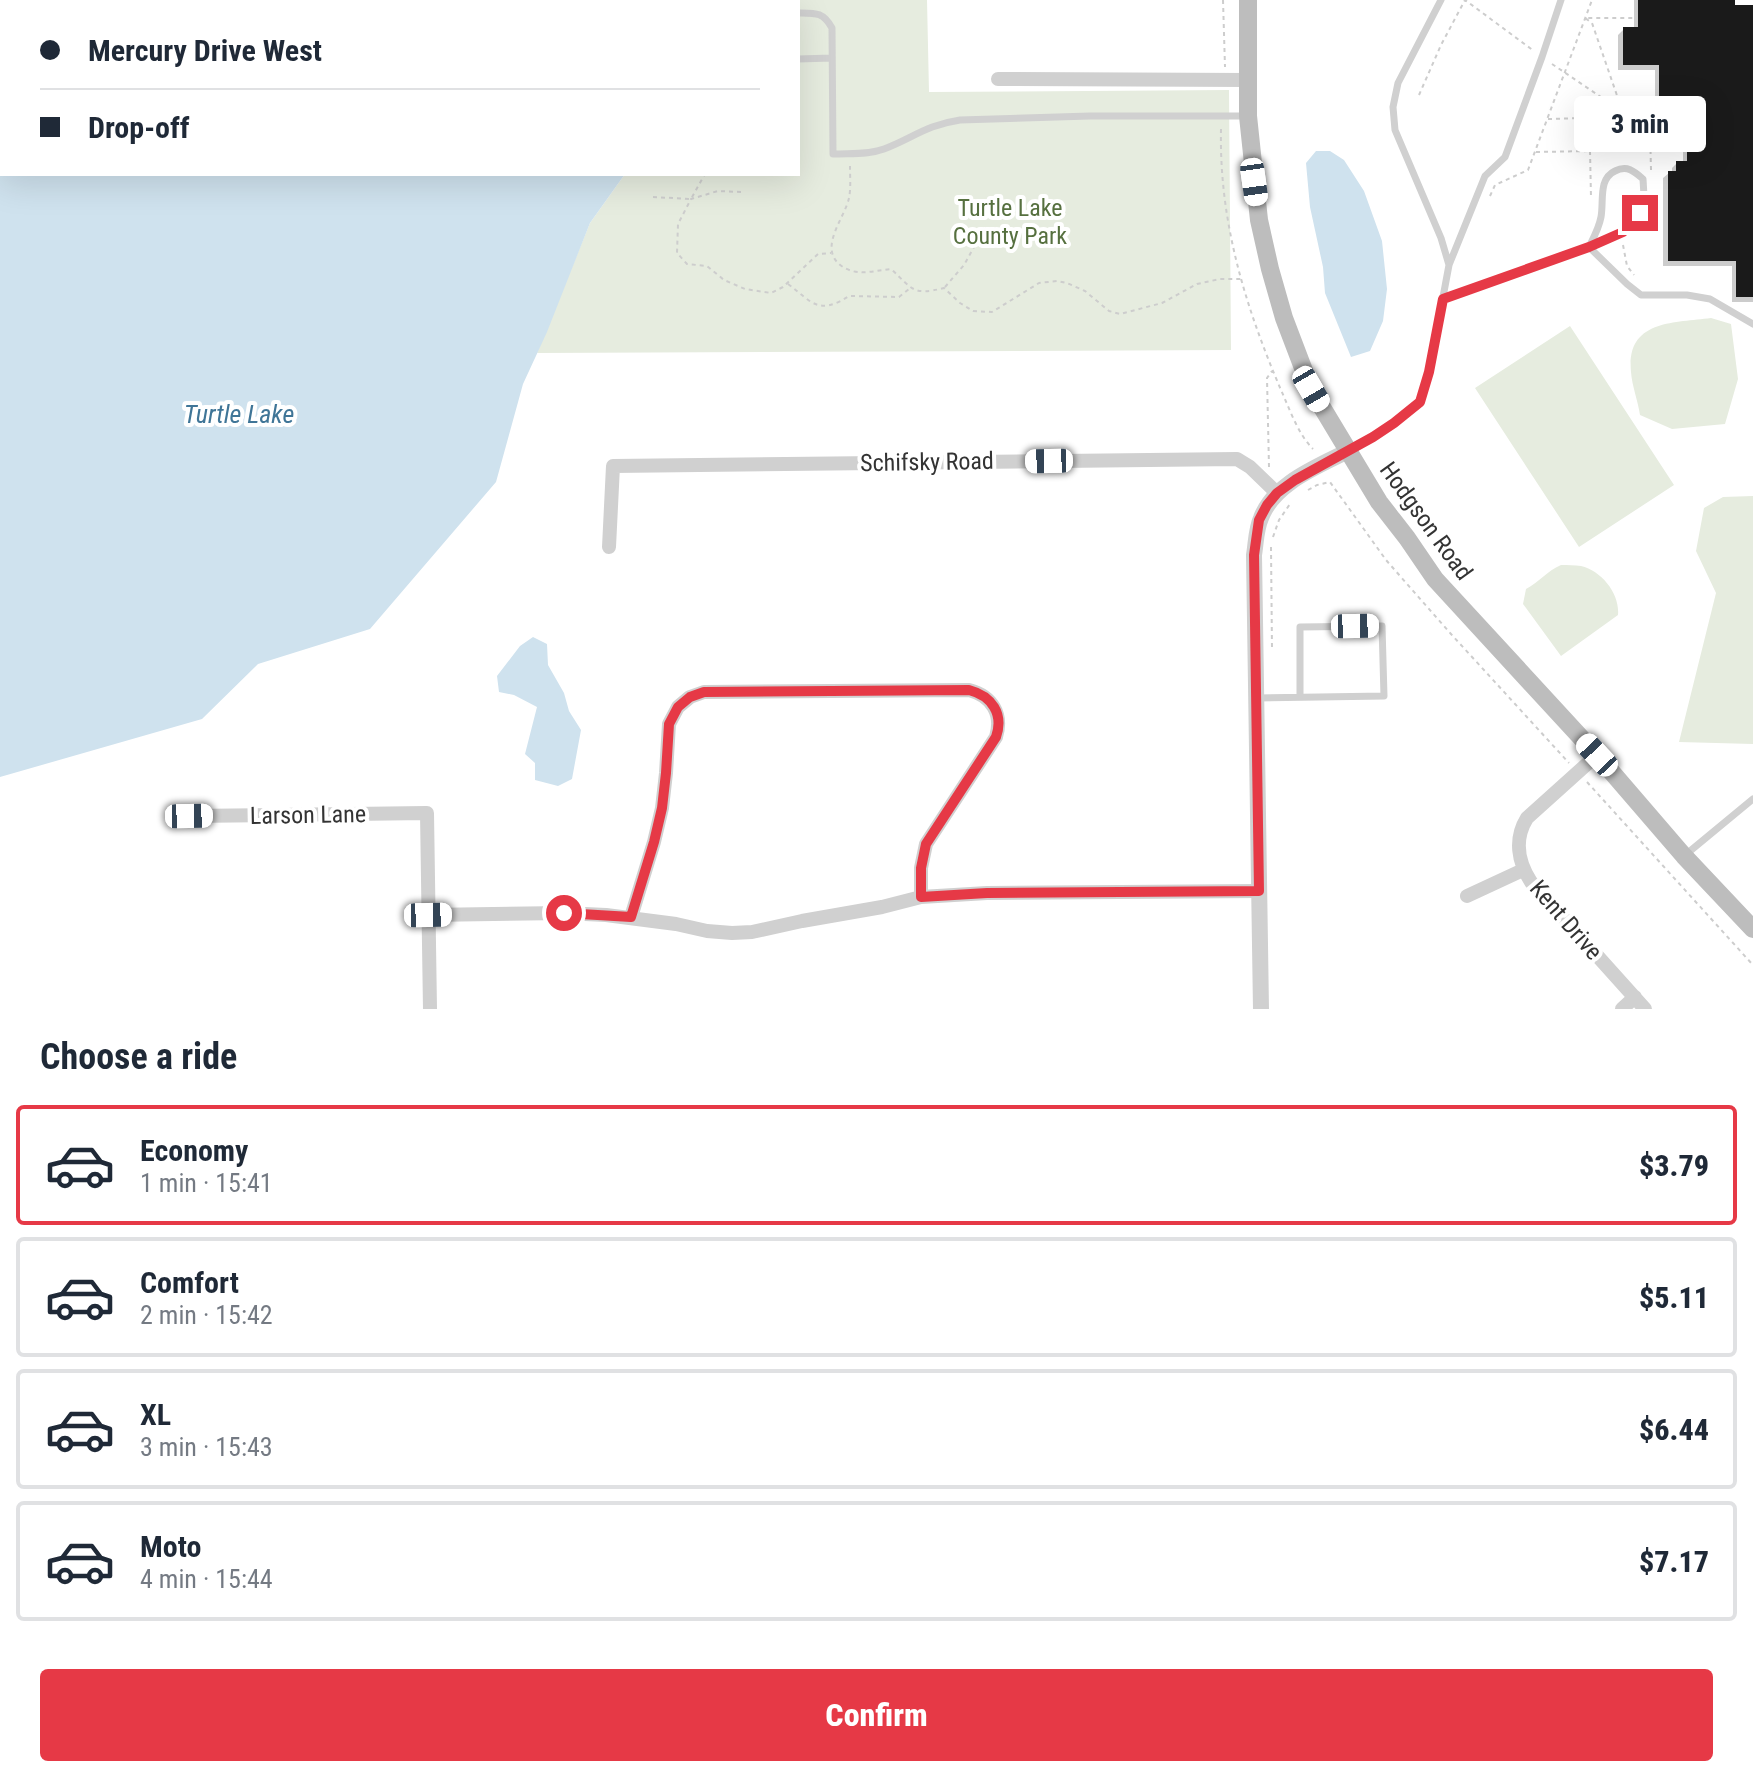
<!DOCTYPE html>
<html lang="en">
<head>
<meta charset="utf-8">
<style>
  body { margin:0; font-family:"Roboto Condensed",sans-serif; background:#f2f2f3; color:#1f2937; height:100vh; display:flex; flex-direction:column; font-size:30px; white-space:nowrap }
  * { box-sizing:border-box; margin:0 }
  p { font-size:26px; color:#747a83 }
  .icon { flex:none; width:44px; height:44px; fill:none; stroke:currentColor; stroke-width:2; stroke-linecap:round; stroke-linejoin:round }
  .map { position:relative; height:1009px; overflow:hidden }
  .panel { display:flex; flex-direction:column; background:#fff; flex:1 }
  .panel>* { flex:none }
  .hud { position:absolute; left:0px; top:0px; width:800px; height:176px; box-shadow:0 8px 32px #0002; display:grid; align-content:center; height:176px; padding:0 40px; background:#fff }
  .end { position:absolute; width:36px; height:36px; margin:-18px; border:10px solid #e63946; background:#fff; box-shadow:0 0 0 4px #fff }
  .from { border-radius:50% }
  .bubble { position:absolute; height:56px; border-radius:8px; background:#fff; box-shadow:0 8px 32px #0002; font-size:26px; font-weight:800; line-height:56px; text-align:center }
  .car { position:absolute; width:24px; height:48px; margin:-24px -12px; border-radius:10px; box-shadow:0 0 6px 2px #0007; background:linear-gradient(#fff 24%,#345 0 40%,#fff 0 76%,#345 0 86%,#fff 0) }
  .hud b { display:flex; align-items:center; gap:28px; height:76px; font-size:30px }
  .hud b+b { border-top:2px solid #e0e1e3 }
  .hud i { width:20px; height:20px; background:#1f2937 }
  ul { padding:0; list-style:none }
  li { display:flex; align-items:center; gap:24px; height:120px; margin:0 16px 12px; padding:0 24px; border:4px solid #e0e1e3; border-radius:8px }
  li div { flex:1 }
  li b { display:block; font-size:30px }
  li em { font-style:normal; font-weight:800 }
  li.active { border-color:#e63946 }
  li>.icon { width:72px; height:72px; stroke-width:1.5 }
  h2 { padding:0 40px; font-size:36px; line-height:96px }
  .primary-button { display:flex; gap:16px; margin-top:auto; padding:16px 40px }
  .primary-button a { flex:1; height:92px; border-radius:8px; background:#e63946; color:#fff; font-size:32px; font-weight:800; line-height:92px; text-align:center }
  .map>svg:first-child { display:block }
  .green { fill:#e6ecdf }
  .water { fill:#cfe2ee }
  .shadow { fill:#0003 }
  .building { fill:#1a1a1a }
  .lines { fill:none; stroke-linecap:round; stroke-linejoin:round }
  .path { stroke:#cdcdcd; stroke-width:2; stroke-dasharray:4 4; stroke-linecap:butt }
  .service { stroke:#d0d0d0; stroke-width:7 }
  .minor { stroke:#d0d0d0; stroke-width:14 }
  .tertiary { stroke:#d0d0d0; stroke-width:16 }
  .secondary { stroke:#bdbdbd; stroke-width:18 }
  .route { stroke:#e63946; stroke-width:10 }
  .labels { text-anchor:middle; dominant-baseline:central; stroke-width:8; stroke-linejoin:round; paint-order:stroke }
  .park-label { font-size:24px; fill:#56703f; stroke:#fff }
  .street-label { font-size:24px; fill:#333; stroke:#fff }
  .water-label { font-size:26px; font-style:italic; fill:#3f7597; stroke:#fff }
</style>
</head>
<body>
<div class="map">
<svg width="1753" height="1009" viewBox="0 0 1753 1009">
  <rect width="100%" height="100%" fill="#fff"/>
  <path class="green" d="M658 0H927L929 92 1229 90 1231 350 537 353 590 223 625 174H798V2H658Z
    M1711 318 1731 324 1738 379 1725 424 1672 429 1640 415C1638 401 1632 386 1631 372 1626 320 1673 323 1711 318Z
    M1570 326 1674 485 1579 547 1475 388Z
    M1753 496V744L1679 742 1716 593 1696 551 1704 508 1723 497Z
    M1561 565C1567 565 1575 565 1581 566 1602 571 1620 594 1618 615L1561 656 1523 604 1526 589C1539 582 1547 571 1561 565Z"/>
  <path class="water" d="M0 0H658V2H2V174H625L590 223 547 332 523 384 496 482 370 629 258 664 202 719 0 777Z
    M1316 151H1330L1344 160 1364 191 1382 241 1387 289 1383 321 1370 351 1351 357 1325 293 1323 267 1310 207 1306 163Z
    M533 637 547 644 548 665 564 693 569 711 581 730 572 779 558 786 535 780V763L525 754 537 707 514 695 499 692 497 676 520 646Z"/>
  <path class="shadow" d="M1634 0H1733V7H1753V302H1732V266H1663V178L1669 173H1672V168L1677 163H1683V111H1655V70H1618V35L1624 29H1634Z"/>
  <path class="building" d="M1638 0H1735V5H1753V297H1736V261H1668V171H1676V161H1687V106H1659V65H1623V27H1638Z"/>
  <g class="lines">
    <path class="path" d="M1223 0 1225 67
      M1552 64 1650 130
      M1419 95 1441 45 1465 0 1534 51
      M1548 119 1621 117 1622 110 1592 23 1585 18H1635
      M1221 129C1219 221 1245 306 1281 390 1290 410 1298 434 1313 449
      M1590 151 1591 197
      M1536 152 1650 150
      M850 166C850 176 851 188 849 198 845 217 821 244 837 262 842 268 852 272 859 272 869 273 880 270 891 269 913 289 912 296 944 288L960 303 973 311 992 312 1039 283 1057 281 1067 283 1085 291 1109 311 1120 314 1162 303 1197 284 1220 279H1242
      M1651 170 1650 130 1656 103
      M741 192 718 191 691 199 678 224 677 253 687 264 707 266 724 280 745 289 771 293 783 287 818 254 831 253
      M1490 196 1495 185 1528 170 1592 0
      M653 197 691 199 705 174
      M1623 245 1627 266 1634 275
      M788 284C812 302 818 316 849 296L899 297 909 289
      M945 287 964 265 974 247
      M1269 467 1267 378 1272 371
      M1308 490 1317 485 1330 482 1386 560 1451 634 1569 763
      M1273 537 1279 520 1290 504
      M1271 547 1272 649
      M1587 782 1753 965"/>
    <path class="service" d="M703 0V2
      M1441 0 1398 83 1393 107 1395 130 1441 238 1449 265
      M798 13C816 13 823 12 832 28L833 154C850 153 868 155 884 149 913 138 926 125 960 120L1090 116H1246
      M798 59 832 58
      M1589 247 1627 284 1641 295H1687L1710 299 1753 324
      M1443 299 1589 247 1623 232 1640 213 1644 196 1643 179C1634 171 1627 165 1615 171 1598 179 1604 201 1601 217 1599 228 1594 237 1589 247
      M1350 450 1394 423 1420 402 1429 372 1449 265 1485 176 1505 157 1542 57 1561 0
      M1256 698 1384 696 1382 626 1300 627V697
      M1684 856 1753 799"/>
    <path class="minor" d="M998 79 1248 80
      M609 547 613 466 1237 459 1250 467 1277 493
      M1597 755 1527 818C1514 839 1518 862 1531 882L1645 1009
      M189 816 427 813 430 1009
      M1467 896 1523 870
      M428 915 564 913 606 915 676 924 707 931 732 933 752 932 802 921 882 907 921 897 987 893 1259 891
      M631 917 654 842 662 808 666 773 669 724 678 707 690 697 704 692 969 690C992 696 1003 714 996 737L926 844 921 868V897
      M1622 1009 1635 997"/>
    <path class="tertiary" d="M1261 1009 1254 555C1256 543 1256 529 1261 518 1274 483 1317 467 1348 451"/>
    <path class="secondary" d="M1248 0V116L1259 220 1270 269 1284 318 1311 389 1379 502 1407 538 1435 579 1597 755 1684 856 1753 929"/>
  </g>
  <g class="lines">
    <path class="route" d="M564 913 631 917 654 842 662 808 666 773 669 724 678 707 690 697 704 692 969 690C992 696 1004 714 996 737L926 844 921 868V897L987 893 1259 891 1254 555 1259 520 1267 505 1277 493 1295 480 1373 437 1394 423 1420 402 1429 372 1443 299 1589 247 1623 232 1640 213"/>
  </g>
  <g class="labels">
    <g class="park-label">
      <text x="1010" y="208">Turtle Lake<tspan x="1010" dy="28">County Park</tspan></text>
    </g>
    <g class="street-label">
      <text transform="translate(927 462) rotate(-1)">Schifsky Road</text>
      <text transform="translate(1426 521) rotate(54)">Hodgson Road</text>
      <text transform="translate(308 815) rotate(-1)">Larson Lane</text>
      <text transform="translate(1566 920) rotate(49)">Kent Drive</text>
    </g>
    <g class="water-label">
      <text x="239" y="414">Turtle Lake</text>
    </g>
  </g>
</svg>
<i class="end from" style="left:564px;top:913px"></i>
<i class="end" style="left:1640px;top:213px"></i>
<div class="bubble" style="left:1574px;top:96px;width:132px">3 min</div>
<i class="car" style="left:1254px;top:182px;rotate:172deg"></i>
<i class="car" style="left:1311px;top:389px;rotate:150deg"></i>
<i class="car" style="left:1049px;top:461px;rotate:269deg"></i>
<i class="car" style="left:1355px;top:626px;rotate:89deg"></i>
<i class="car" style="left:1597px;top:755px;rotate:317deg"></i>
<i class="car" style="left:189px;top:816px;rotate:89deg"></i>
<i class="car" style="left:428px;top:915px;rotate:89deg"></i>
<div class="hud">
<b><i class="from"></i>Mercury Drive West</b>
<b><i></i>Drop-off</b>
</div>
</div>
<section class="panel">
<h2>Choose a ride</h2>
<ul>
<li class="active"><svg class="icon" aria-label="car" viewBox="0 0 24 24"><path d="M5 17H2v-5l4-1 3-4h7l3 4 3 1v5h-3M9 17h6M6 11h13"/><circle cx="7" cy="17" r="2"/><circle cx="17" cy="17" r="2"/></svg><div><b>Economy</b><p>1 min · 15:41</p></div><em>$3.79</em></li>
<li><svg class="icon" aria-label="car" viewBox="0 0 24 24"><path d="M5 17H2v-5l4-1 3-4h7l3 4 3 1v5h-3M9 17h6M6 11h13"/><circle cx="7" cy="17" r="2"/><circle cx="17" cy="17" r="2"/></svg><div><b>Comfort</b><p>2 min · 15:42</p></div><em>$5.11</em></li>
<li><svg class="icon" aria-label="car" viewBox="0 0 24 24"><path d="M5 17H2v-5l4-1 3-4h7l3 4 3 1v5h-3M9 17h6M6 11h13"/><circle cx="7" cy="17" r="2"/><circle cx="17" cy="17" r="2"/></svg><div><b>XL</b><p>3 min · 15:43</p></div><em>$6.44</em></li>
<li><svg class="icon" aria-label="car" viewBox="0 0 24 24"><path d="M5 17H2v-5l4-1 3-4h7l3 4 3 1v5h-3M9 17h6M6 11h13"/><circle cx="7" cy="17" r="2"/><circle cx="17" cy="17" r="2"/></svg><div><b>Moto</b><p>4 min · 15:44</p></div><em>$7.17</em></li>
</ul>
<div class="primary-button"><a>Confirm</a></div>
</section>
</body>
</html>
